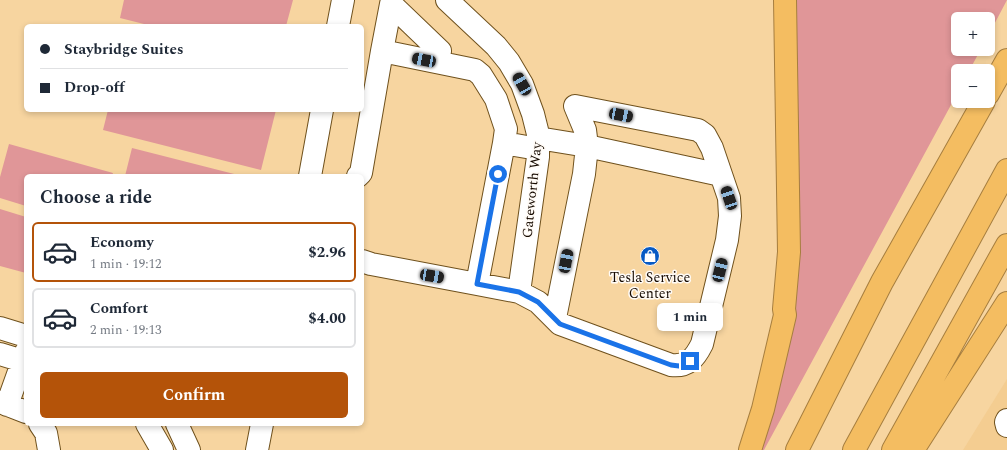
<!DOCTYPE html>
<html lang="en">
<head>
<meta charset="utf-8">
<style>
  body { margin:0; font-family:Spectral,serif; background:#f2f2f3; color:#1f2937; height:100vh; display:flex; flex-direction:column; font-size:15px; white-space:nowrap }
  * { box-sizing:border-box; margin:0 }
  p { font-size:13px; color:#747a83 }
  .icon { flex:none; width:22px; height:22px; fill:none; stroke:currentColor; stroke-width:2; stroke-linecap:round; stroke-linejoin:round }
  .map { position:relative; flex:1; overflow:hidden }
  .panel { position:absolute; left:24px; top:174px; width:340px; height:252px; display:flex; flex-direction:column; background:#fff; border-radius:6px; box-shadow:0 2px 6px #0003 }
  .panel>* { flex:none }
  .banner { position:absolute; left:24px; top:24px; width:340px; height:88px; border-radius:6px; box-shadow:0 2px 6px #0003; display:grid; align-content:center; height:88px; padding:0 16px; background:#fff }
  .tools { position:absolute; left:951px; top:12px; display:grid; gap:8px }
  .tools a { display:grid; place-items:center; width:44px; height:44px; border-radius:6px; background:#fff; box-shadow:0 2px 6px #0003; font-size:20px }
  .end { position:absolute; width:18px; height:18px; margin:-9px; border:5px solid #1a73e8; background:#fff; box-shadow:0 0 0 2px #fff }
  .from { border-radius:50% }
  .bubble { position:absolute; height:28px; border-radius:6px; background:#fff; box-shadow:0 2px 6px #0003; font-size:13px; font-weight:700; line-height:28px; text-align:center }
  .car { position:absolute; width:12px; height:24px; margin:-12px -6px; border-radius:5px; box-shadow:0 0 3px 1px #0007; background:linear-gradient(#222 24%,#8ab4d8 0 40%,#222 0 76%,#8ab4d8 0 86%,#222 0) }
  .banner b { display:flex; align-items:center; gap:14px; height:38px; font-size:15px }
  .banner b+b { border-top:1px solid #e0e1e3 }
  .banner i { width:10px; height:10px; background:#1f2937 }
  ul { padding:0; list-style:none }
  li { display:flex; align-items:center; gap:12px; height:60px; margin:0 8px 6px; padding:0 8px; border:2px solid #e0e1e3; border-radius:6px }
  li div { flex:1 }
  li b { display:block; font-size:15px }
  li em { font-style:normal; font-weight:700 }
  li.on { border-color:#b45309 }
  li>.icon { width:36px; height:36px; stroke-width:1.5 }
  h2 { padding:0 16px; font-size:18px; line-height:48px }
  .button { display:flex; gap:8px; margin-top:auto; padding:8px 16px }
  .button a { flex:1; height:46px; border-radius:6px; background:#b45309; color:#fff; font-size:16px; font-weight:700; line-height:46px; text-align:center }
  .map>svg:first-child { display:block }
  .built { fill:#f4cd91 }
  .green { fill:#e09698 }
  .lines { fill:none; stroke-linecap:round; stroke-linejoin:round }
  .minor-casing { stroke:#6f511d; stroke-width:24 }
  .highway-casing { stroke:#a67e3f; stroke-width:24 }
  .minor { stroke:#fff; stroke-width:22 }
  .highway { stroke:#f4bd61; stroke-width:22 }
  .route { stroke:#1a73e8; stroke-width:5 }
  .labels { text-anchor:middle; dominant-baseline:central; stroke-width:3; stroke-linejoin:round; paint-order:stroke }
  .street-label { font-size:14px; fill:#160a00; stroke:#fffbf6 }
  .poi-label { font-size:14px; fill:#160a00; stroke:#fffbf6 }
</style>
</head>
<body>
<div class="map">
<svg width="1007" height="450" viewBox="0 0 1007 450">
  <rect width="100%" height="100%" fill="#f7d5a0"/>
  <path class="built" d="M1007 379V450H963Z"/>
  <path class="green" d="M124 0H293L286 26H152L120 18Z
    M793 0H1007L988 36V19H958V49H981L969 71H958V92L764 450H759L773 405Z
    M108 110H276L261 170 103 130Z
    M9 144 113 173 112 176H26V206L0 198V177Z
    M132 148 242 176H125Z
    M0 209 26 217V273L0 266Z"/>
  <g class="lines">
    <g class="minor-casing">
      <path id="minor" d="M447 0 496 46 509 62 522 84 533 114 538 134V157L519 292
        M338 26 343 0
        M382 51 391 4 440 51 438 62
        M538 138 587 146 721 175
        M538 149 504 143 477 284 519 292 538 302 560 324 671 365C688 367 695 358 702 344L727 240 730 216 729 198 712 148 705 135 698 130 575 106 585 130 587 146 584 174 555 318
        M310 176 322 110
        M358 176 361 173 382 51 475 70 481 75 496 99 506 129 504 143
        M362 261 371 264 477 284
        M0 328 26 336
        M0 354 26 362
        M0 402 26 412
        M7 405 26 352
        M1007 420 1006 422 1007 426
        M40 424 46 433 49 450
        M147 424 162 450
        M177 424 189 450
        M257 450 262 424"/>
    </g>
    <g class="highway-casing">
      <path id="highway" d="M988 94 1007 60
        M750 450 763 409 785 315 784 309 789 252 785 0
        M797 450 882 282 984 101
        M854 450 1007 170
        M893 450 1007 245
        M913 450 1007 303"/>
    </g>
    <use href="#minor" class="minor"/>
    <use href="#highway" class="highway"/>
  </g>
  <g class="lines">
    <path class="route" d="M498 174 477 284 519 292 538 302 560 324 671 365 679 366 690 361"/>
  </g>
  <defs>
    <g id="shop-disc" transform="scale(1)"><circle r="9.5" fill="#075ac4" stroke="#fffbf6"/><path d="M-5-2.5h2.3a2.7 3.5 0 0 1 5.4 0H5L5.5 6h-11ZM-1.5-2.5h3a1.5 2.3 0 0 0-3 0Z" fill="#fff"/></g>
  </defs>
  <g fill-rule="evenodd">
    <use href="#shop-disc" x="650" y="256"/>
  </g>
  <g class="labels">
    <g class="street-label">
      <text transform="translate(532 190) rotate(-84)">Gateworth Way</text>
    </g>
    <g class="poi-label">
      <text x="650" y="277">Tesla Service<tspan x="650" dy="16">Center</tspan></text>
    </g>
  </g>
</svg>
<div class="tools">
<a>+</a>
<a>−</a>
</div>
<i class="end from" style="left:498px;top:174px"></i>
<i class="end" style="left:690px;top:361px"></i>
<div class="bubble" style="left:657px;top:303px;width:66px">1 min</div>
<i class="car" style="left:424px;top:60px;rotate:281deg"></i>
<i class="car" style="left:522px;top:84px;rotate:330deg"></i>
<i class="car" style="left:621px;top:115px;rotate:101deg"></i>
<i class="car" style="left:729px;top:198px;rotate:341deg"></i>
<i class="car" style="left:566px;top:261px;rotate:11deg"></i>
<i class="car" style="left:720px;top:270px;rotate:14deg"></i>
<i class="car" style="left:432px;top:276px;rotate:100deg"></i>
<div class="banner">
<b><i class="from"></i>Staybridge Suites</b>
<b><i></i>Drop-off</b>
</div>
<section class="panel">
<h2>Choose a ride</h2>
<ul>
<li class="on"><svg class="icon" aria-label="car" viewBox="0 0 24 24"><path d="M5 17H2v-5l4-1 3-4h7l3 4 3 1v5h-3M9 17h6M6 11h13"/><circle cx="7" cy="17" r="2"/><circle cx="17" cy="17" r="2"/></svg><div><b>Economy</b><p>1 min · 19:12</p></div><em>$2.96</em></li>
<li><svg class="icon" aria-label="car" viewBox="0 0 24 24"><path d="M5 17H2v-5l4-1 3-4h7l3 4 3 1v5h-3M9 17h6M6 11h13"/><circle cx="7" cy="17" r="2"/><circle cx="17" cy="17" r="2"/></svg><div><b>Comfort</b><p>2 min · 19:13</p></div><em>$4.00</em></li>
</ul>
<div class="button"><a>Confirm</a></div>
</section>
</div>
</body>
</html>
